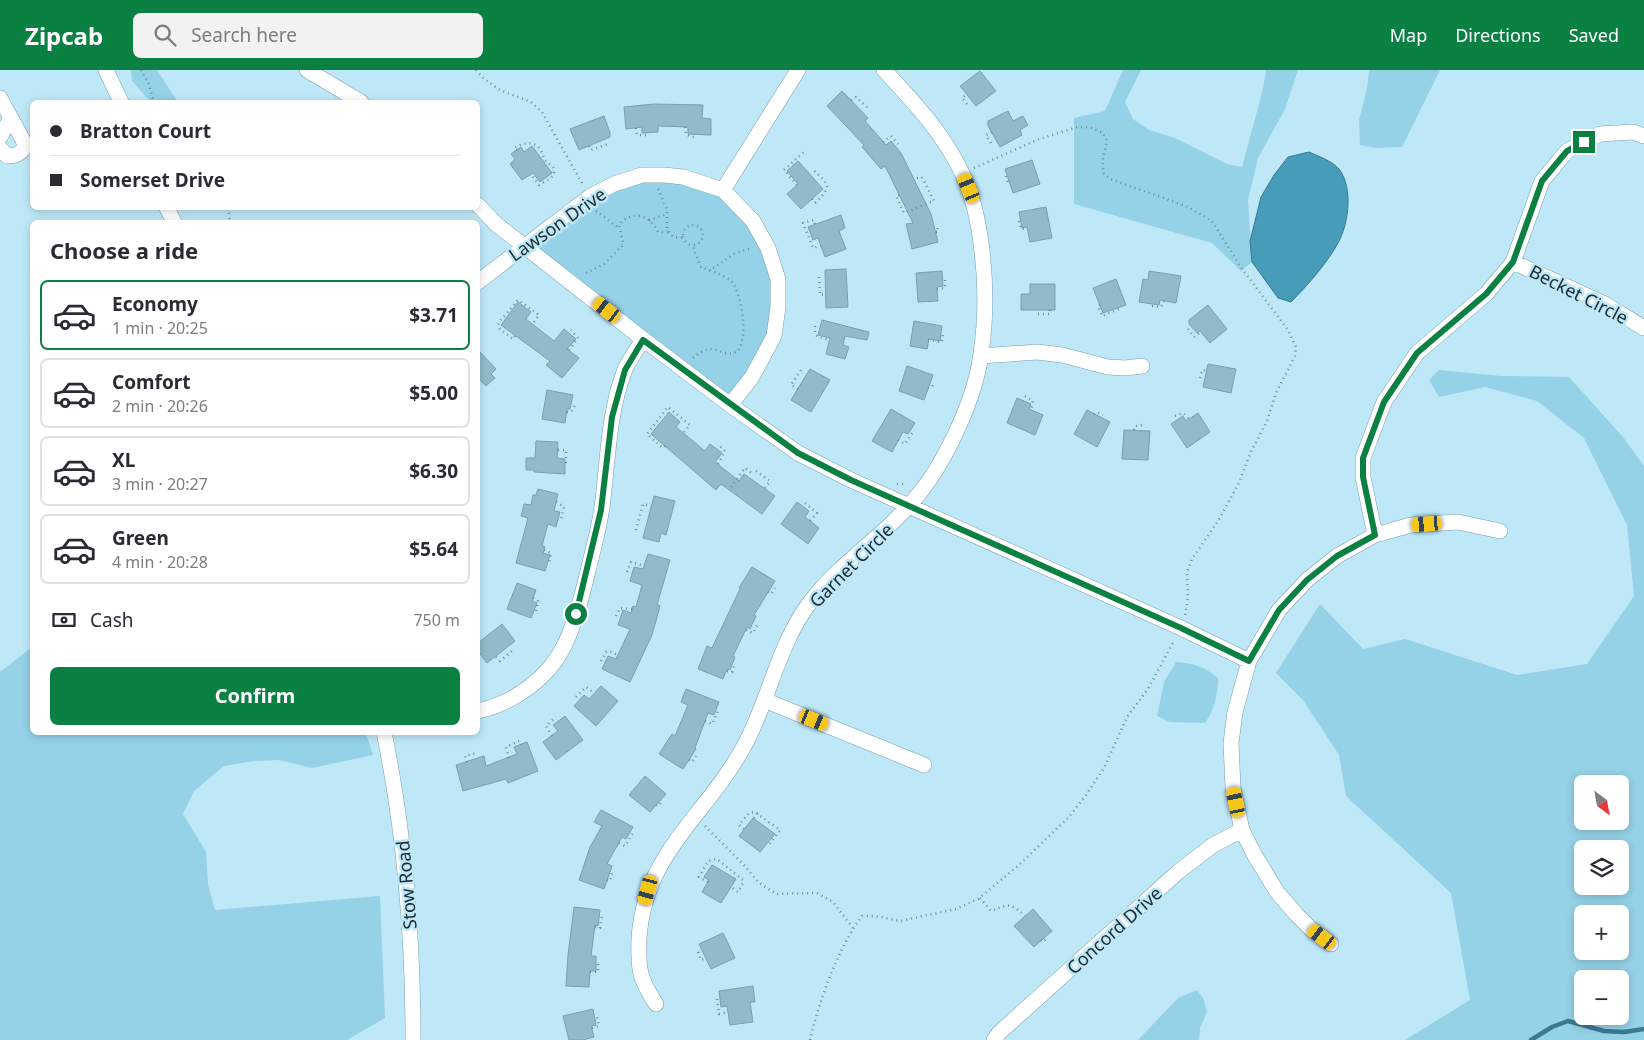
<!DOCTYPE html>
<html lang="en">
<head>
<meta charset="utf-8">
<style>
  body { margin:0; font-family:"Noto Sans",sans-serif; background:#f2f2f3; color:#2b2b33; height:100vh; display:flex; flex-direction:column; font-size:19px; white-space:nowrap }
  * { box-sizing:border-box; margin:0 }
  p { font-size:16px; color:#7c7c81 }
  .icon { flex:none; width:28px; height:28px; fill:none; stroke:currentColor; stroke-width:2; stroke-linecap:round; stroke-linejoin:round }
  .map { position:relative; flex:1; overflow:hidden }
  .sheet { position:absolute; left:30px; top:150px; width:450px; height:515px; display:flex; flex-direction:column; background:#fff; border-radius:8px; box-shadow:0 2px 8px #0003 }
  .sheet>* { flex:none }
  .banner { position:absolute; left:30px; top:30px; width:450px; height:110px; border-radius:8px; box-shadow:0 2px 8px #0003; display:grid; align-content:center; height:110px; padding:0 20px; background:#fff }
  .needle { width:32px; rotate:148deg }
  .fabs { position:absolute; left:1574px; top:705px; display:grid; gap:10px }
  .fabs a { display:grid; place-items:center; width:55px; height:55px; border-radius:8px; background:#fff; box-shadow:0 2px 8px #0003; font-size:25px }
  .end { position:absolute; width:22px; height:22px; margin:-11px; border:6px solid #0b8043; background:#fff; box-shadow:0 0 0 2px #fff }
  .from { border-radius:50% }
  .car { position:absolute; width:15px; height:30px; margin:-15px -8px; border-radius:6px; box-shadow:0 0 4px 1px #0007; background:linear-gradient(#f5c518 24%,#345 0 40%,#f5c518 0 76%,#345 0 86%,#f5c518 0) }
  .banner b { display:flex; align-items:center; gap:18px; height:48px; font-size:19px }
  .banner b+b { border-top:1px solid #e1e1e2 }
  .banner i { width:12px; height:12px; background:#2b2b33 }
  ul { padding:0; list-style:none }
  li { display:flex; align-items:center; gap:15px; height:70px; margin:0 10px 8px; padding:0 10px; border:2px solid #e1e1e2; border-radius:8px }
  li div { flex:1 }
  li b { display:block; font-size:19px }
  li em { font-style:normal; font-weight:700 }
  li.on { border-color:#0b8043 }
  li>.icon { width:45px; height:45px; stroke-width:1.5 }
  h2 { padding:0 20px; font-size:22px; line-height:60px }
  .pay { display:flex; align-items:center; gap:12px; height:55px; padding:0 20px; font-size:19px }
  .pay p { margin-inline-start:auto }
  .button { display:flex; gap:10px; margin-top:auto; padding:10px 20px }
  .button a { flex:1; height:58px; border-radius:8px; background:#0b8043; color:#fff; font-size:20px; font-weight:700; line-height:58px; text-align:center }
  header { display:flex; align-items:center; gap:30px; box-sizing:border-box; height:70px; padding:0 25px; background:#0b8043; color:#fff }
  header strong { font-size:24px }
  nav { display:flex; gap:28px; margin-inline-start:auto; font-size:18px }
  .search { width:350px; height:45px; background:#f2f2f3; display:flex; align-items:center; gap:12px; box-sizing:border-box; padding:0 18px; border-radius:8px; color:#7c7c81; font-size:19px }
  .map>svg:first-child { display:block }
  .green { fill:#95d1e7; fill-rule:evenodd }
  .water { fill:#469cb9; stroke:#397a90 }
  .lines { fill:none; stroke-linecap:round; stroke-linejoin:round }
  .stream { stroke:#397a90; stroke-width:4.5 }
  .building { fill:#92bbca; stroke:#789fae }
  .minor-casing { stroke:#779ead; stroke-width:16 }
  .path { stroke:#6d8a95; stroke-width:2.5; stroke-dasharray:1 4; stroke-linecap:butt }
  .minor { stroke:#fff; stroke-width:15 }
  .route { stroke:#0b8043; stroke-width:6 }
  .labels { text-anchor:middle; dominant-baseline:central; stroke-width:5; stroke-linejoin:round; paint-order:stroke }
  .street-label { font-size:18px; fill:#1a2a30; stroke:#bee8f8 }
</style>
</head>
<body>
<header>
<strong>Zipcab</strong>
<div class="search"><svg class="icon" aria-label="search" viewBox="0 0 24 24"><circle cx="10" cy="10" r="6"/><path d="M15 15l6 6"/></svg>Search here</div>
<nav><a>Map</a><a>Directions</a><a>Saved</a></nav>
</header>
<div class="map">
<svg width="1644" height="970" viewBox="0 0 1644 970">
  <rect width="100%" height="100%" fill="#bee8f8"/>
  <path class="green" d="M131 0H157L178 32H151L132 11Z
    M1123 0H1141L1125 32 1133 49 1149 60 1175 68 1227 94 1242 97 1263 19 1266 0H1298L1285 39 1258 88 1248 130 1252 192 1241 201 1212 173 1074 134V48L1105 41Z
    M1369 0H1440L1402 77 1376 78 1360 75 1359 50 1367 19Z
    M641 105 723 120 753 151 778 205 774 266 730 335 525 176 571 141Z
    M1439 300 1501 306 1569 307 1623 367 1644 396V970H1405L1470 930 1451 823 1346 726 1339 685 1303 630 1276 603 1320 534 1363 579 1405 569 1517 605 1587 594 1634 526 1627 455 1584 368 1537 331 1485 317 1439 327 1429 310ZM1582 714H1620V751H1582ZM1582 779H1620V816H1582ZM1582 844H1620V881H1582ZM1582 909H1620V946H1582Z
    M32 577V662L366 663 373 685 312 698 279 690 254 691 224 696 194 721 183 744 206 782 208 815 215 840 380 826 385 948 347 970H0V602Z
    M1176 592C1193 593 1205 597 1218 608 1218 623 1214 641 1205 653L1170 652 1157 646 1164 612Z
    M1197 920 1203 928 1207 942 1200 958 1199 970H1138L1178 928Z"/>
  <path class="water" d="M1309 82C1318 86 1332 91 1339 99 1353 117 1349 152 1339 171 1329 191 1307 216 1291 232L1278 228 1252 192 1250 171 1261 127 1274 105 1288 87Z"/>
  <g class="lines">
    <path class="stream" d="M1531 970 1552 957 1568 951 1604 961 1624 962 1644 959"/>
  </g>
  <path class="building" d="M980 1 996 21 976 36 960 16Z
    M842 21 868 48 865 51 886 75 891 71 901 83 931 144 938 172 912 179 906 154 913 153 885 96 881 99 862 77 864 75 827 36Z
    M654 34 703 35 702 48 711 49V65L688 64V57L658 56V62L642 63V57L626 59 624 37Z
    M1008 41 1013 51 1023 46 1028 55 1020 60 1022 65 1000 77 988 56V51Z
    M604 46 610 63V67L579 80 570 59Z
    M532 76 552 103 540 112 533 103 522 110 510 94 515 89 511 84 521 77 524 82Z
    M1032 90 1040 114 1013 123 1005 99Z
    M798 91 823 119 801 139 787 124 798 114 787 101Z
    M1046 137 1052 168 1030 172 1027 157 1022 158 1019 142Z
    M841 145 845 158 839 161 846 179 825 187 818 168 813 170 808 157Z
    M846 199 848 237 826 238 825 200Z
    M942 201 943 216 937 217 938 231 918 232 916 203Z
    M1149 201 1181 206 1176 233 1160 230 1159 235 1139 232 1143 209 1148 210Z
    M1116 209 1126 235 1103 243 1093 218Z
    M1030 214H1055V240H1021V224H1030Z
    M518 232 531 242 526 249 554 271 564 259 576 269 567 279 579 288 562 308 546 295 550 291 501 255Z
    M1208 235 1227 259 1210 273 1200 261 1197 263 1189 254V250Z
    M822 250 869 262 867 270 845 266 843 275 849 277 845 289 826 284 830 268 818 265Z
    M914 251 942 256 940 271 929 269 927 279 910 276Z
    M478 280 496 299 491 304 495 308 486 316 478 308Z
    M1208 294 1236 299 1231 323 1203 317Z
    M907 296 933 305 924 330 899 321Z
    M810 299 830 310 811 342 791 330Z
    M547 320 573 325 570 339H567L565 353 542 349Z
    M1017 328 1031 334 1029 339 1043 345 1035 365 1007 353Z
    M891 339 915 353 908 364 903 362 892 382 872 371Z
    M1087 340 1110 352 1097 377 1074 364Z
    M669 342 680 352 676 357 705 381 710 374 722 383 715 392 739 411 744 404 775 426 762 444 721 414 716 420 651 364Z
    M1198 343 1210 362 1187 378 1171 354 1183 346 1186 351Z
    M1124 360 1150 361 1148 390 1122 389Z
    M536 371 558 372 557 388 565 389V404L534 402V400H526V388H535Z
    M538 419 558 424 554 441 560 442 556 457 548 454 542 476 545 477 543 483 550 485 545 501 516 493 528 448 521 446 524 434 531 435 533 425H536Z
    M654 426 675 431 666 465 661 463 659 472 643 468Z
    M797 432 809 441 805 447 819 458 808 474 781 454Z
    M648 484 670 490 657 535 660 536 652 565 630 612 602 599 608 586 616 589 630 559 618 555 623 540 631 543 633 536 636 537 642 515 630 511 634 497 643 499Z
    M752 497 775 511 754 545 756 546 750 559 747 557 733 586 735 587 730 600 727 599 723 609 698 599 707 576 712 578 740 519 739 518Z
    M517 513 536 520 532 531 537 533 531 548 507 539Z
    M502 554 515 571 487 593 478 581V573Z
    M601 616 618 631 596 656 574 636 584 625 589 629Z
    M686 619 719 632 714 645 708 643 695 678 696 679 683 699 659 684 672 664 675 666 688 635 681 632Z
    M565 646 583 670 556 690 543 672 558 661 553 655Z
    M527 672 538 701 508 713 506 709 463 721 456 695 484 686 486 696 517 684 514 677Z
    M645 706 666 724 650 742 629 725Z
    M601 740 633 757 626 769 622 767 607 794 612 796 604 819 579 810 590 777 602 756 594 752Z
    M753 748 775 764 760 782 739 766Z
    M712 795 736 809 721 833 702 822 709 810 704 807Z
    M574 837 600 840 598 856 595 855 591 886H596V901H590L589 917 566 916 568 885Z
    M1033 839 1052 861 1034 877 1014 856Z
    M723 863 735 888 711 899 699 874Z
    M753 916 755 932H750L753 952 730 955 727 936 721 937 719 921Z
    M593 939 596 955 591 956 594 967 583 970H569L563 946Z"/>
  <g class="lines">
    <g class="minor-casing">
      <path id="minor" d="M106 0 121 32
        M307 0 361 32
        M0 28 23 70 25 77C20 84 16 86 7 86L0 78
        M0 67 11 48
        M723 120 798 0
        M478 135 496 154 643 269 730 335 798 383 851 410 1181 558 1249 591
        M167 138 174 152
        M1513 192 1605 234 1644 258
        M478 212 571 141 591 126 614 114 642 105H664L683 107 723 120 753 151 768 178 778 209V237L774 266 752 307 730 335
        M981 286 1037 282 1062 285 1108 297 1125 298 1142 296
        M1375 465 1363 407V388L1384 332 1417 283 1486 224 1513 192 1542 111 1567 81 1600 64 1633 62 1644 66
        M764 630 924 695
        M478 641C514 633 549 608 565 574 576 551 582 525 588 501 593 480 599 459 602 437 608 392 608 345 624 302 628 291 637 280 643 269
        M384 662C405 764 413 866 413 970
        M1331 874 1312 860 1296 844 1277 822 1254 784 1242 760 1233 718 1231 673 1235 642 1249 591 1279 540 1307 510 1337 486 1375 465 1411 455 1458 452 1500 461
        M656 934C639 908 638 899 639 868 645 782 705 747 743 678 770 630 777 575 811 531 842 491 887 464 918 425 946 391 976 327 981 283 986 249 986 215 982 181 979 155 974 127 962 103 943 63 914 32 884 0
        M994 970 999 963 1178 802 1213 775 1242 760"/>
    </g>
    <path class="path" d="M141 0 148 12 154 32
      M476 0 484 9 500 20 531 32 542 42 583 115
      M851 30 856 27 868 38
      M967 34 962 28 967 24
      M685 57 686 65 694 67
      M636 58 637 65H650
      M883 72 891 66 898 74
      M991 73 986 65 992 62
      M589 76 591 80 608 74
      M517 80 514 78C522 73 533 70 540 79 542 82 543 86 545 90 548 94 555 96 554 102 554 108 544 112 539 115L531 104
      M974 98 1039 69 1078 57H1089L1103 63 1107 71 1103 87V103L1110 109 1186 136 1212 151 1240 196 1288 260 1296 277 1295 286 1276 323 1267 351 1250 384 1238 415 1218 451 1192 489 1187 502 1188 528 1185 546
      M1006 106 1008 113 1010 112
      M797 115 784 100 805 81
      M658 119 667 139V159L673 167 683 168
      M899 125 896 126 904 143 934 131 923 109 921 107 914 109
      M812 129 815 133C833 116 829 114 812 99
      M228 138 230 152
      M596 141 619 158
      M649 150 668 144
      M1019 151 1021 159 1027 158
      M815 154 814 150 803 153 813 178 821 176
      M683 165a10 10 0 1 1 20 0a10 10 0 1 1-20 0Z
      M936 162H938L937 154
      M709 201 734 184 752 178
      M586 203 604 194 622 176 623 172 619 155C631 139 651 145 658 162H669
      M819 207 820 225 826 224
      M937 219 945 218V208
      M1100 235 1098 236 1102 246 1119 239
      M1152 236 1161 237 1164 231
      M1038 244H1050V240
      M815 256V264L818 267 830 270
      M1188 259 1194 267 1201 262
      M515 266 513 269 500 259 498 255 500 251 518 230 539 245 533 254
      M928 270 942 272 943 262
      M569 280 578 268 571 260
      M693 288C717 268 717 289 737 282 749 270 742 220 730 210 724 205 709 200 701 197L695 183 693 174
      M1200 308 1202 300 1207 301
      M928 318 932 317 934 312
      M798 319 791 315 801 300
      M1025 326 1033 331 1031 340
      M567 342H571L576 334
      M1094 344 1097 342 1103 345
      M1175 346 1183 343 1189 349
      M1134 360 1135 356 1142 355
      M898 370 905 374 914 360
      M665 376 663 378 647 364 668 337 690 355 683 363
      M558 380H566V396
      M718 394 725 381 719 375
      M756 401 770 411 765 418
      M897 414H904
      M731 417 745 398 753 404
      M556 432 564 437 561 450
      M805 433 817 443 810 451
      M636 460 643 434 651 436
      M544 480 551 483 549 493
      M627 502 631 492 644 496
      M768 522 771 524 775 518
      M533 528 538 531 536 541
      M616 546 620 538 632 539
      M746 560 753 563 757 555
      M496 587 500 591 513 580
      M601 591 606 582 609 581 618 585
      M727 601 732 602 735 594
      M576 627 586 617 594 623
      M705 651 712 654 719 639
      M552 666 546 656 556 647
      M509 688 506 677 519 671
      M689 690 692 692 696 686
      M467 692 465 686 476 683
      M656 735 658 736 663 730
      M754 748 758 743
      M705 756 745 796 758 812 776 824 817 823 833 832 853 858
      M744 759 739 755 749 743 755 742 780 760 769 775 767 774
      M619 773 625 776 633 763
      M607 810 610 811 612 803
      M708 812 699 807 708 791 717 789 743 810V813L738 822 731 817
      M980 828 991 841C1010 834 1009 832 1025 846
      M595 857 600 858 602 846
      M1041 870 1043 872 1048 867
      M698 882 701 890 706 888
      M590 902H598V892
      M717 929 719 944 728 942
      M592 958 599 956 597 946
      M810 970C819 931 838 878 862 846H875L900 851 956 839 978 829 1019 795 1069 747 1086 725 1104 698 1127 647 1148 619 1174 571"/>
    <use href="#minor" class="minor"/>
  </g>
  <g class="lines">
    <path class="route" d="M576 544 601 440 612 347 625 300 643 270 798 383 851 410 1181 558 1249 591 1279 540 1307 510 1337 486 1375 465 1363 407V388L1384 332 1417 283 1486 224 1513 192 1542 111 1567 81 1584 72"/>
  </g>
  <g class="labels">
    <g class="street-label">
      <text transform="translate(557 154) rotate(-35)">Lawson Drive</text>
      <text transform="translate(1579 224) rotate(27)">Becket Circle</text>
      <text transform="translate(851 495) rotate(-45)">Garnet Circle</text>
      <text transform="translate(406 815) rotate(-95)">Stow Road</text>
      <text transform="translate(1114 860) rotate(-42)">Concord Drive</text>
    </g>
  </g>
</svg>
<div class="fabs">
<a><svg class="needle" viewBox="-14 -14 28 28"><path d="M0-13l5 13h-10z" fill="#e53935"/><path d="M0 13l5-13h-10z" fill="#7c7c81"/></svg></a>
<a><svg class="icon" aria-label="layers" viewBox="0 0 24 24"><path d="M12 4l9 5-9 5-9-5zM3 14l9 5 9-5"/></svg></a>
<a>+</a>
<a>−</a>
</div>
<i class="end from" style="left:576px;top:544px"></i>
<i class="end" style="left:1584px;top:72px"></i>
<i class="car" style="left:969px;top:118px;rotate:337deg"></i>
<i class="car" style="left:607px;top:240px;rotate:308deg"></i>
<i class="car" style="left:1427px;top:454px;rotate:266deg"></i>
<i class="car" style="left:814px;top:650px;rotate:112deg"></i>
<i class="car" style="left:1236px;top:732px;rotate:348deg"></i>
<i class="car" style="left:648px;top:820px;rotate:195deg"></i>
<i class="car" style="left:1322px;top:867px;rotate:307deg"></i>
<div class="banner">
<b><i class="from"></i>Bratton Court</b>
<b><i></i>Somerset Drive</b>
</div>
<section class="sheet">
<h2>Choose a ride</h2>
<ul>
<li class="on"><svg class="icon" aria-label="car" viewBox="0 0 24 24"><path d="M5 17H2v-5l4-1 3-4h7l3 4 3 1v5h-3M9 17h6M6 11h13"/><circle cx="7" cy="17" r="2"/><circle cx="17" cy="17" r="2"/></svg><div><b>Economy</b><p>1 min · 20:25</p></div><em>$3.71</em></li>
<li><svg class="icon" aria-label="car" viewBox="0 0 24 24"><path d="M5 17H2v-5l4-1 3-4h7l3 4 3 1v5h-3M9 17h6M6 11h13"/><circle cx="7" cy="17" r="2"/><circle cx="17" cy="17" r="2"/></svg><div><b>Comfort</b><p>2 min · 20:26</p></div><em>$5.00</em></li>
<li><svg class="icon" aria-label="car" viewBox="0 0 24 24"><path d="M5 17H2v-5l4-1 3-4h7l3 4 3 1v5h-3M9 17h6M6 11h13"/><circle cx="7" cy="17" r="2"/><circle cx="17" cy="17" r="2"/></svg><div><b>XL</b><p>3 min · 20:27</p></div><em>$6.30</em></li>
<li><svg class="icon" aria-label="car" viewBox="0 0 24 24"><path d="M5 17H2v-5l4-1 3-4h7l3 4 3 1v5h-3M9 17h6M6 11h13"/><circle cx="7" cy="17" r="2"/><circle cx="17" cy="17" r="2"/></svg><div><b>Green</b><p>4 min · 20:28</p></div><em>$5.64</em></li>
</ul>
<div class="pay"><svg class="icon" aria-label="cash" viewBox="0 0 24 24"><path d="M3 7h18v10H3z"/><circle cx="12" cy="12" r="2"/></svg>Cash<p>750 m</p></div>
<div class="button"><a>Confirm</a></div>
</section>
</div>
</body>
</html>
